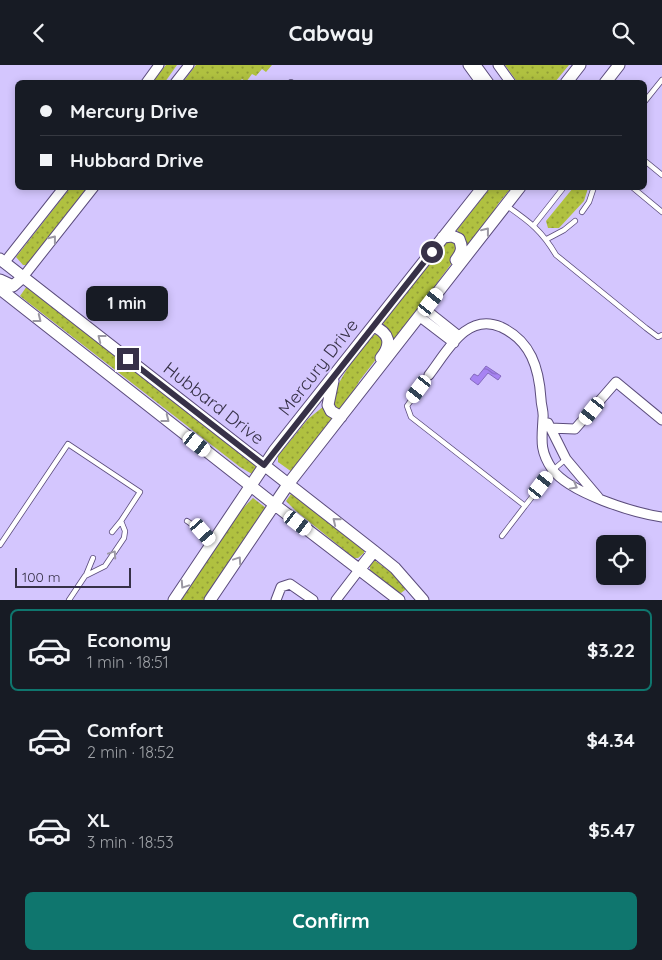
<!DOCTYPE html>
<html lang="en">
<head>
<meta charset="utf-8">
<style>
  body { margin:0; font-family:Quicksand,sans-serif; background:#20242c; color:#f1f3f6; height:100vh; display:flex; flex-direction:column; font-size:19px; white-space:nowrap }
  * { box-sizing:border-box; margin:0 }
  p { font-size:16px; color:#9ea1a6 }
  .icon { flex:none; width:28px; height:28px; fill:none; stroke:currentColor; stroke-width:2; stroke-linecap:round; stroke-linejoin:round }
  .map { position:relative; height:535px; overflow:hidden }
  .sheet { display:flex; flex-direction:column; background:#171b24; flex:1 }
  .sheet>* { flex:none }
  .guide { position:absolute; left:15px; top:15px; width:632px; height:110px; border-radius:8px; box-shadow:0 2px 8px #0003; display:grid; align-content:center; height:110px; padding:0 25px; background:#171b24 }
  .controls { position:absolute; left:596px; top:470px; display:grid; gap:10px }
  .controls a { display:grid; place-items:center; width:50px; height:50px; border-radius:8px; background:#171b24; box-shadow:0 2px 8px #0003; font-size:25px }
  .scale { position:absolute; left:15px; bottom:12px; width:116px; box-sizing:border-box; padding-left:5px; border:2px solid #373147; border-top:0; font-size:14px; line-height:18px; white-space:nowrap; color:#373147; -webkit-text-stroke:4px #d4c6fe; paint-order:stroke }
  .end { position:absolute; width:22px; height:22px; margin:-11px; border:6px solid #373147; background:#fff; box-shadow:0 0 0 2px #fff }
  .from { border-radius:50% }
  .bubble { position:absolute; height:35px; border-radius:8px; background:#171b24; box-shadow:0 2px 8px #0003; font-size:16px; font-weight:700; line-height:35px; text-align:center }
  .car { position:absolute; width:15px; height:30px; margin:-15px -8px; border-radius:6px; box-shadow:0 0 4px 1px #0007; background:linear-gradient(#fff 24%,#345 0 40%,#fff 0 76%,#345 0 86%,#fff 0) }
  .guide b { display:flex; align-items:center; gap:18px; height:48px; font-size:19px }
  .guide b+b { border-top:1px solid #363941 }
  .guide i { width:12px; height:12px; background:#f1f3f6 }
  ul { padding:9px 0 0; list-style:none }
  li { display:flex; align-items:center; gap:15px; height:82px; margin:0 10px 8px; padding:0 15px; border:2px solid transparent; border-radius:8px }
  li div { flex:1 }
  li b { display:block; font-size:19px }
  li em { font-style:normal; font-weight:700 }
  li.active { border-color:#0f766e }
  li>.icon { width:45px; height:45px; stroke-width:1.5 }
  .cta { display:flex; gap:10px; margin-top:auto; padding:10px 25px }
  .cta a { flex:1; height:58px; border-radius:8px; background:#0f766e; color:#fff; font-size:20px; font-weight:700; line-height:58px; text-align:center }
  header { display:flex; justify-content:space-between; align-items:center; height:65px; padding:0 25px; background:#171b24; font-size:22px; font-weight:700 }
  .map>svg:first-child { display:block }
  .grass { fill:url(#grass-dots) }
  .water { fill:url(#water-waves); stroke:#856abf }
  .lines { fill:none; stroke-linecap:round; stroke-linejoin:round }
  .service-casing { stroke:#5b4c7c; stroke-width:6 }
  .minor-casing { stroke:#5b4c7c; stroke-width:11 }
  .tertiary-casing { stroke:#5b4c7c; stroke-width:13 }
  .service { stroke:#fff; stroke-width:4.5 }
  .minor { stroke:#fff; stroke-width:9 }
  .tertiary { stroke:#fff; stroke-width:11 }
  .oneway { stroke:#9b98a3 }
  .route { stroke:#373147; stroke-width:6 }
  .labels { text-anchor:middle; dominant-baseline:central; stroke-width:4; stroke-linejoin:round; paint-order:stroke }
  .street-label { font-size:18px; fill:#373147; stroke:#d4c6fe }
</style>
</head>
<body>
<header><svg class="icon" aria-label="back" viewBox="0 0 24 24"><path d="M15 5l-7 7 7 7"/></svg>Cabway<svg class="icon" aria-label="search" viewBox="0 0 24 24"><circle cx="10" cy="10" r="6"/><path d="M15 15l6 6"/></svg></header>
<div class="map">
<svg width="662" height="535" viewBox="0 0 662 535">
  <defs>
    <pattern id="grass-dots" width="8" height="8" patternUnits="userSpaceOnUse" patternTransform="scale(1.25)"><rect width="8" height="8" fill="#b0c140"/><path d="M2 2h.1M6 6h.1" fill="none" stroke="#909d37" stroke-width="1.8" stroke-linecap="round"/></pattern>
    <pattern id="water-waves" width="16" height="10" patternUnits="userSpaceOnUse" patternTransform="scale(1.25)"><rect width="16" height="10" fill="#a783f3"/><path d="M0 5q4-4 8 0t8 0" fill="none" stroke="#896cc7"/></pattern>
  </defs>
  <rect width="100%" height="100%" fill="#d4c6fe"/>
  <path class="grass" d="M166 0H177L165 17H152Z
    M196 0H272L266 7 262 4 256 11 252 9 246 17 242 14 239 17H183Z
    M505 0H569L555 17 518 18Z
    M70 123H89L28 200H23L16 192Z
    M490 123H511L498 139 485 163 467 181 457 165Z
    M573 123H588L584 136 559 163H548L546 156Z
    M455 175 457 191 437 218 426 238 394 277 383 258 447 176Z
    M27 221 248 393 257 403 252 409 240 402 20 231Z
    M377 268H381L384 284 360 315 343 344H338L332 337C335 319 362 278 377 268Z
    M324 341 336 351 292 407 278 397V391L308 354Z
    M291 429 303 435 364 484V488L358 493H354L296 446 286 436Z
    M253 433 266 443 205 535H180L241 445Z
    M374 495 405 517V525L401 528 396 526 370 506V500Z"/>
  <path class="water" d="M486 301 501 311 498 315 488 308 478 320 470 314 474 309 478 311Z"/>
  <g class="lines">
    <g class="service-casing">
      <path id="service" d="M291 17V18
        M645 36 662 15
        M645 96 662 110
        M632 122 662 147
        M507 141C530 157 542 166 556 190L646 263 658 272 662 270
        M582 147 589 137 594 122
        M534 160 564 122
        M547 174 564 165 575 156
        M429 310 407 341 411 352 525 441 553 405 566 394
        M187 456 203 467 212 478
        M112 467 121 456
        M502 471 525 441
        M0 480 68 379 140 427 121 456 125 466 124 473 105 501 85 511 69 535
        M86 510 93 493"/>
    </g>
    <g class="minor-casing">
      <path id="minor" d="M468 0 481 18
        M476 0 489 18
        M498 0 511 18
        M146 18 159 0
        M175 18 189 0
        M4 198 64 122
        M23 212 94 122
        M425 244 459 271
        M420 252 454 278
        M429 310C447 287 466 247 501 262 531 276 539 303 541 334 541 340 544 347 543 353 542 374 539 385 552 404 569 428 634 448 662 452
        M548 358 566 394 598 432
        M550 363 575 364 616 317 662 355
        M276 535 281 522 290 519 313 535
        M336 535 359 505"/>
    </g>
    <g class="tertiary-casing">
      <path id="tertiary" d="M566 18 580 0
        M605 18 619 0
        M443 172 452 171 459 174C463 183 462 187 456 195
        M0 194 374 486 395 503 423 535
        M0 215 13 221 23 212
        M0 224 275 440 399 535
        M373 261C390 268 392 279 381 293
        M333 316 328 340 331 346 341 352
        M359 505 374 486
        M174 535 274 386 483 122
        M210 535 289 418 520 122"/>
    </g>
    <use href="#service" class="service"/>
    <use href="#minor" class="minor"/>
    <use href="#tertiary" class="tertiary"/>
  </g>
  <defs><path id="oneway-chevron" d="M-2-3.5L2.5 0L-2 3.5" fill="none" stroke-width="1.6" stroke-linecap="round" stroke-linejoin="round" transform="scale(1.25)"/></defs>
  <g class="oneway">
    <use href="#oneway-chevron" transform="translate(486 166) rotate(-52)"/>
    <use href="#oneway-chevron" transform="translate(53 174) rotate(-52)"/>
    <use href="#oneway-chevron" transform="translate(38 254) rotate(38)"/>
    <use href="#oneway-chevron" transform="translate(101 273) rotate(-142)"/>
    <use href="#oneway-chevron" transform="translate(166 354) rotate(38)"/>
    <use href="#oneway-chevron" transform="translate(574 421) rotate(29)"/>
    <use href="#oneway-chevron" transform="translate(336 456) rotate(-141)"/>
    <use href="#oneway-chevron" transform="translate(113 489) rotate(-56)"/>
    <use href="#oneway-chevron" transform="translate(238 495) rotate(-56)"/>
    <use href="#oneway-chevron" transform="translate(184 520) rotate(124)"/>
  </g>
  <g class="lines">
    <path class="route" d="M128 294 264 400 432 187"/>
  </g>
  <g class="labels">
    <g class="street-label">
      <text transform="translate(318 302) rotate(-52)">Mercury Drive</text>
      <text transform="translate(214 338) rotate(38)">Hubbard Drive</text>
    </g>
  </g>
</svg>
<div class="controls">
<a><svg class="icon" aria-label="locate" viewBox="0 0 24 24"><circle cx="12" cy="12" r="6"/><path d="M12 2v4M12 18v4M2 12h4M18 12h4"/></svg></a>
</div>
<div class="scale">100 m</div>
<i class="end from" style="left:432px;top:187px"></i>
<i class="end" style="left:128px;top:294px"></i>
<div class="bubble" style="left:86px;top:221px;width:82px">1 min</div>
<i class="car" style="left:431px;top:237px;rotate:38deg"></i>
<i class="car" style="left:419px;top:324px;rotate:217deg"></i>
<i class="car" style="left:592px;top:346px;rotate:219deg"></i>
<i class="car" style="left:197px;top:379px;rotate:128deg"></i>
<i class="car" style="left:541px;top:420px;rotate:37deg"></i>
<i class="car" style="left:298px;top:458px;rotate:127deg"></i>
<i class="car" style="left:203px;top:467px;rotate:139deg"></i>
<div class="guide">
<b><i class="from"></i>Mercury Drive</b>
<b><i></i>Hubbard Drive</b>
</div>
</div>
<section class="sheet">
<ul>
<li class="active"><svg class="icon" aria-label="car" viewBox="0 0 24 24"><path d="M5 17H2v-5l4-1 3-4h7l3 4 3 1v5h-3M9 17h6M6 11h13"/><circle cx="7" cy="17" r="2"/><circle cx="17" cy="17" r="2"/></svg><div><b>Economy</b><p>1 min · 18:51</p></div><em>$3.22</em></li>
<li><svg class="icon" aria-label="car" viewBox="0 0 24 24"><path d="M5 17H2v-5l4-1 3-4h7l3 4 3 1v5h-3M9 17h6M6 11h13"/><circle cx="7" cy="17" r="2"/><circle cx="17" cy="17" r="2"/></svg><div><b>Comfort</b><p>2 min · 18:52</p></div><em>$4.34</em></li>
<li><svg class="icon" aria-label="car" viewBox="0 0 24 24"><path d="M5 17H2v-5l4-1 3-4h7l3 4 3 1v5h-3M9 17h6M6 11h13"/><circle cx="7" cy="17" r="2"/><circle cx="17" cy="17" r="2"/></svg><div><b>XL</b><p>3 min · 18:53</p></div><em>$5.47</em></li>
</ul>
<div class="cta"><a>Confirm</a></div>
</section>
</body>
</html>
